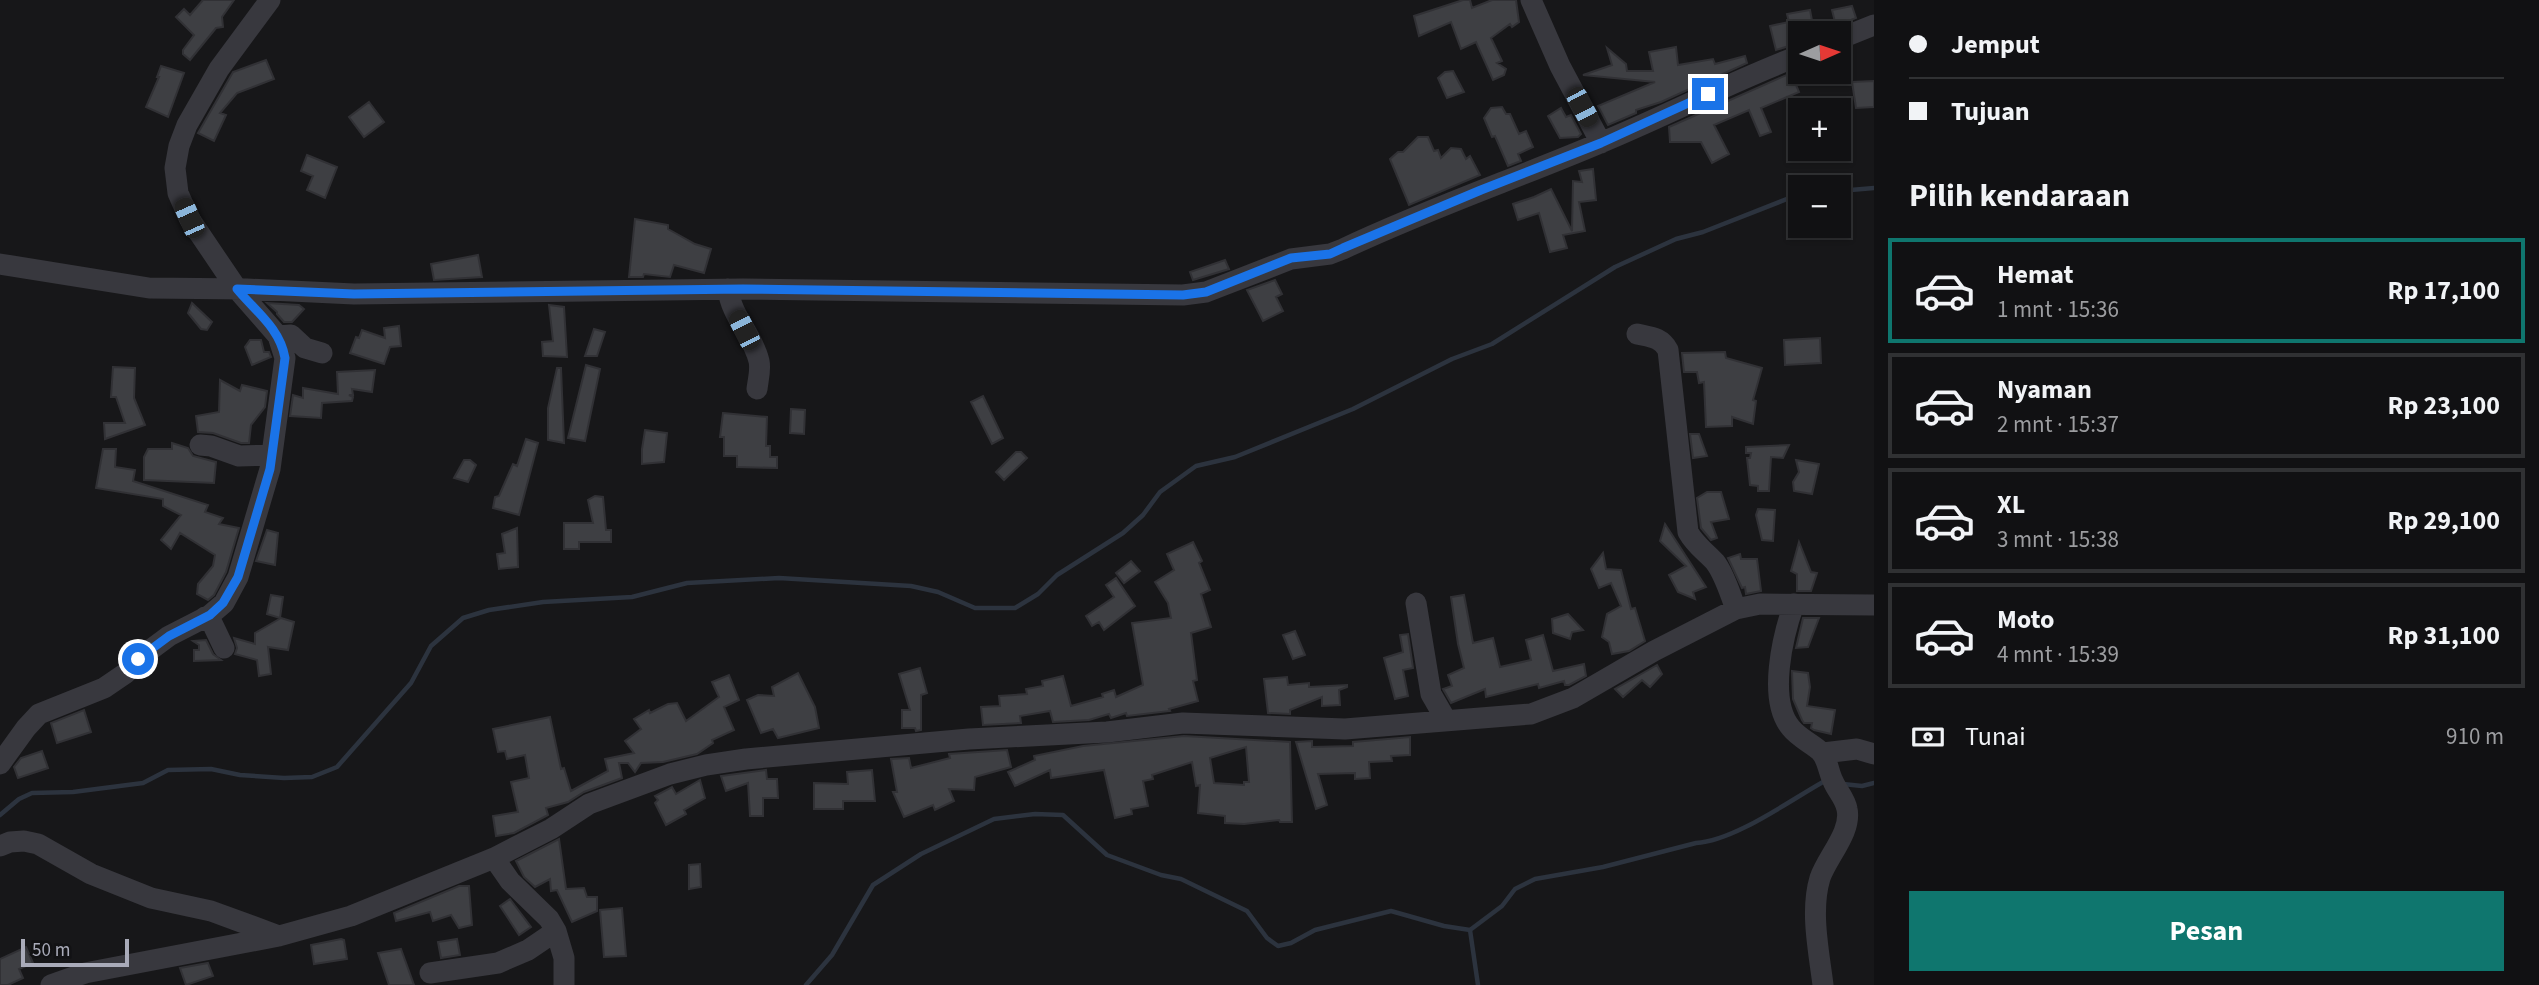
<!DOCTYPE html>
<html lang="id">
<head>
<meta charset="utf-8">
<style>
  body { margin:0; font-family:"Source Sans 3",sans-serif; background:#1e1f21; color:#f1f3f6; height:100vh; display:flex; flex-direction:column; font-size:26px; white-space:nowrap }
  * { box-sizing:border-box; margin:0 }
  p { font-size:23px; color:#9c9da0 }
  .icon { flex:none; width:38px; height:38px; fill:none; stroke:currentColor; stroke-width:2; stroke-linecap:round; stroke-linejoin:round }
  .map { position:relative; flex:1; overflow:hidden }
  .side { display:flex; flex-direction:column; background:#111113; width:665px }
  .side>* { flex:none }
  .hud { display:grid; align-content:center; height:154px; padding:0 35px; background:#111113 }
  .needle { width:46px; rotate:87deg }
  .tools { position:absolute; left:1788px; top:21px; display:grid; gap:14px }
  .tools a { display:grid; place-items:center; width:63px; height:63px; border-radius:0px; background:#111113; box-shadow:0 2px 5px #0004,0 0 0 2px #303133; font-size:35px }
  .scale { position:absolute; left:21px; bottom:18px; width:108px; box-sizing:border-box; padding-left:7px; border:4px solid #a9abb9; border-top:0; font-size:19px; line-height:24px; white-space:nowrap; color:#a9abb9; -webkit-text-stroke:5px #121214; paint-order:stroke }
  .end { position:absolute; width:32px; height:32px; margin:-16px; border:9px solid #1a73e8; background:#fff; box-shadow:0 0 0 4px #fff }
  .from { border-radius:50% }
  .car { position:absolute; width:21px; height:42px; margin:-21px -10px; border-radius:9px; box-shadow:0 0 5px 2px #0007; background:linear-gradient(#222 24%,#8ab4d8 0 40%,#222 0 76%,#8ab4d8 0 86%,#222 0) }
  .hud b { display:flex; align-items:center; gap:24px; height:66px; font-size:26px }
  .hud b+b { border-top:2px solid #303133 }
  .hud i { width:18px; height:18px; background:#f1f3f6 }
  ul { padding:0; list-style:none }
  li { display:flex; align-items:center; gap:21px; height:105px; margin:0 14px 10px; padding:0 21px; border:4px solid #303133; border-radius:0px }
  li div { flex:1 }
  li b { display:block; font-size:26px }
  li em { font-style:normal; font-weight:700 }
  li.on { border-color:#0f766e }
  li>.icon { width:63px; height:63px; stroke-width:1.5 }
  h2 { padding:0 35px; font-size:32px; line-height:84px }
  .pay { display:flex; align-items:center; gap:18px; height:77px; padding:0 35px; font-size:26px }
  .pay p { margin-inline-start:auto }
  .action { display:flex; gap:14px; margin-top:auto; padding:14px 35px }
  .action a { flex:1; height:80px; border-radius:0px; background:#0f766e; color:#fff; font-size:28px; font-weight:700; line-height:80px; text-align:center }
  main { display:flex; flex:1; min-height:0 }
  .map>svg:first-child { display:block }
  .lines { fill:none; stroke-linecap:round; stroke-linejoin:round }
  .stream { stroke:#2c333e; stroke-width:4.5 }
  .building { fill:#3e3f43; stroke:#313135; stroke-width:2; fill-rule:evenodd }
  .minor { stroke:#38383e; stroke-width:21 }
  .route { stroke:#1a73e8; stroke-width:9 }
</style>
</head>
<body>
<main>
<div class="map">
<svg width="1874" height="985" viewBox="0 0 1874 985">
  <rect width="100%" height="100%" fill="#171719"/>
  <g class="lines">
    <path class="stream" d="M1839 191 1874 188
      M1843 784 1862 786 1874 783
      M0 815 19 799 32 793 73 792 143 783 168 770 211 769 240 775 284 778 312 777 337 767 411 683 431 646 463 618 489 610 543 602 632 597 687 583 779 578 911 586 938 592 975 608H1015L1038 594 1057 575 1123 533 1143 515 1160 492 1196 466 1235 457 1353 409 1452 359 1492 344 1615 267 1676 239 1703 232 1792 197 1801 196
      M1470 930 1478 985
      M806 985 832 955 873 885 921 854 994 819 1035 814 1063 815 1107 855 1161 875 1181 879 1247 911 1267 938 1278 946 1291 943 1315 930 1391 911 1444 926 1470 930 1502 906 1515 889 1535 879 1603 867 1696 843C1734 841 1789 801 1823 782H1828"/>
  </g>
  <path class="building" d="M203 0H234L222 17 223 27 216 28 190 60 183 54V50L194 35 176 17 184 9 190 15Z
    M1463 0H1470L1472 8 1492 0H1516L1519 22 1512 27 1510 24 1491 38 1502 61 1497 63 1506 69 1504 75 1493 80 1476 42 1461 49 1451 22 1419 36 1414 16Z
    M1852 6 1856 18 1836 26 1832 10Z
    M1810 10 1814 31 1801 33V42L1788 41 1789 46 1776 50 1770 26 1789 22 1787 14Z
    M1676 47 1678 65 1713 59 1715 64 1745 56 1747 63 1661 102 1636 110V113L1608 125 1598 106 1655 82 1583 75 1612 65 1607 48 1626 64 1627 71H1653L1649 52Z
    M266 60 274 79 237 93 220 113 226 115 214 141 198 133 233 72Z
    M161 66 184 73 168 117 146 107 159 77H157Z
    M1453 71 1464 92 1447 98 1438 78 1445 72Z
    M1791 73 1799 92 1761 108 1771 132 1760 136 1749 110 1714 125 1729 154 1712 163 1701 142H1670L1669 127Z
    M1874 81V107L1856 108 1852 82Z
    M369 102 384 122 364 137 349 117Z
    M1502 107 1506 114H1510L1519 134 1526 131 1533 147 1518 154 1521 161 1508 166 1495 136 1492 137 1484 118 1491 108Z
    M1561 108 1566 117 1571 115 1581 134 1578 137 1560 138 1548 116Z
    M1418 137H1428L1434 151 1438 150 1441 158 1451 148 1461 149 1466 159 1470 156 1480 175 1409 205 1390 159 1398 152H1403Z
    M307 155 337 167 325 198 307 190 313 176 301 171Z
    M1593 169 1596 200 1579 202 1585 231 1563 235 1567 248 1550 252 1539 213 1518 220 1513 204 1534 197 1551 189 1572 231 1573 181 1582 182 1579 171Z
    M635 219 668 225V229L695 244 711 249 704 273 674 265 670 277 644 274 643 277H629Z
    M478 255 482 277 434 280 431 264Z
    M1225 260 1229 269 1193 280 1190 272Z
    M1275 280 1282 294 1276 297 1283 311 1263 321 1247 290Z
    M192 303 212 322 207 330 201 329 188 313Z
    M267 303 299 305 304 309 292 322H284L277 314V312Z
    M549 305 564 307 567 357 543 356 542 342 553 341Z
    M399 326 401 346 390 347 384 364 350 353 356 337 359 338 362 330 385 338 384 328Z
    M594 329 605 332 597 356H585Z
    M1820 338 1821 363 1785 365 1784 340Z
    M250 340H261L264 352H269L271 357 252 365 245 347Z
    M1725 352 1726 358 1762 368 1753 400 1756 401 1753 424 1732 417V426L1706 427 1704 382 1699 383 1697 372H1684L1682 353Z
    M586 365 600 369 585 441 568 438Z
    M113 367 135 368 134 398 145 425 105 439 104 423H125L116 397H111Z
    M557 368H561L564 443 548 440V408Z
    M375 370 372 392 352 389 353 395H349L353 397 352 401 322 403 321 418 290 416 293 395 303 398V388L338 394 337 372Z
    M220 380 240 391 242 385 267 391 265 407 251 425 249 443H241L213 433 198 432 196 416 219 412Z
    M983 396 1003 438 992 444 971 402Z
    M791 409 805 410 804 434 790 433Z
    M723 413 767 417 766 446H770V457H777V468L737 467V456H724V437H720Z
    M645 430 667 433 664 462 642 464V449Z
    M1690 434H1699L1707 456 1693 458Z
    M526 439 538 443 519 515 493 508 495 497 499 496 513 464 517 466Z
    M172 443 188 448 193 456 216 462 214 483 144 480V457L148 449H172Z
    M1789 445 1783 458 1771 457 1769 491H1758V486L1750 485 1747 458H1750L1751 453H1746V447Z
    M103 449H116L115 467 135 470 133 481 208 505 205 512 223 518 219 524 239 528 226 572 214 595 208 600 197 594 198 584 213 566 215 555 180 533 171 549 161 540 181 515 163 506V499L96 488Z
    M1016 452H1021L1027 458 1004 480 996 472Z
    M464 460H470L476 465 468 482 454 478Z
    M1796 460 1819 464 1812 494 1794 491 1793 482 1799 472Z
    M1707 492H1721L1729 519 1711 522 1717 538 1711 540 1701 528 1697 498Z
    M595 496 603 497 606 530H611V542H579V549H564V523H593L588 500Z
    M1758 509 1775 510 1773 541 1762 540 1756 515Z
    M1665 524 1706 587 1693 592 1695 599 1678 592 1669 575 1686 566 1660 541Z
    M517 528 518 567 499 569 497 554 505 553 502 534Z
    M267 530 278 533 275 565 256 561Z
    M1193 542 1202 561 1199 563 1210 590 1201 594 1211 627 1191 633 1197 680 1193 681 1198 701 1169 709 1170 711 1127 716 1126 713 1111 718 1109 714 1089 720 1053 722 1050 711 1020 716 1021 723 983 725 981 707 1000 706 999 696 1027 694 1026 689 1043 686 1042 681 1063 676 1071 706 1103 697 1102 694 1114 690 1116 697 1143 685 1132 623 1171 618 1168 603 1155 582 1174 570 1167 554Z
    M1799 542 1811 572 1817 573 1811 591H1797V574L1791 571Z
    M1603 553 1606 569 1621 570 1631 609 1635 608 1645 641 1629 651 1612 654 1609 642 1602 637 1607 614 1621 606 1611 583 1599 588 1591 569Z
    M1740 554 1741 559H1757L1761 591 1746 594 1745 587 1742 588 1728 558Z
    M1131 561 1140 571 1124 583 1116 573Z
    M1116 578 1135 606 1104 630 1099 622 1092 626 1086 616 1114 597 1106 585Z
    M271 595 283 597 280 618 267 614Z
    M1464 595 1473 643 1493 638 1500 667 1531 660 1526 640 1543 635 1553 671 1584 664 1586 676 1569 685H1565L1564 681 1539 688 1538 684 1486 697 1485 689 1451 703 1443 689 1452 686 1448 675 1464 668 1458 644 1451 597Z
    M1568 614 1583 630 1572 632 1570 639 1553 633 1552 619Z
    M281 618 294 622 288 650 268 647 271 674 259 676 257 660 235 654 237 648 234 638 255 644V633Z
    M1803 618H1819L1808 647 1796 648Z
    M1295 631 1305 655 1293 659 1283 635Z
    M1408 634 1413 668 1403 670 1408 696 1395 699 1384 658 1403 652 1400 635Z
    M206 640 213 654 221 660 194 661V650H199V645L193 641Z
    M1657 665 1662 674 1650 687 1642 680 1623 697 1615 689Z
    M920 668 927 693 921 695V730L916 731 915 728H902V710H910L899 674Z
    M1792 671 1808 673 1810 687 1807 706 1835 710 1831 734 1814 730 1811 728 1812 723H1804L1802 720 1793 699Z
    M798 673 815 707 819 728 778 738 773 729 761 733 747 700 758 695 774 696 772 687Z
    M729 675 739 700 724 707 734 730 712 740 713 743 697 754 663 762 641 763 635 772 628 763H619L622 778 584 792 568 802 546 808 548 815 514 833 496 836 493 816 518 812 511 782 529 778 525 755 507 759 505 751 498 752 493 729 550 717 561 769 564 768 571 791 608 771 605 759 634 753 625 741 641 729 634 719 649 710 650 713 668 704 677 703 686 721 719 697 712 682Z
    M1287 677 1288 685 1309 683V687L1347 685V687L1339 690 1340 705 1322 706V697L1290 710V714L1268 713 1264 679Z
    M84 710 91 732 57 743 51 723Z
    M1184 736 1290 742 1292 822H1280L1279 820 1244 824 1225 823V816L1198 813 1200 785 1196 786 1192 762 1152 775 1153 779 1143 781 1148 806 1131 809 1132 814 1115 818 1104 770 1051 778 1050 770 1015 786 1008 772 1035 760 1034 756 1083 746ZM1246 747 1249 782H1244V785L1214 783 1210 758Z
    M1410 737V755L1391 756 1392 761 1369 762 1370 778 1355 779V773L1318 774 1327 805 1316 809 1296 742 1312 741V747L1353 746V742Z
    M1007 750 1011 767 975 777 974 790 949 789 954 801 935 810 933 805 904 817 893 792H897L891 759 909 758 911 768 950 758 949 754Z
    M42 751 48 768 18 778 14 767 21 758Z
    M766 770 767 779H777L778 798H763V816H750L748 783 726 791 721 776Z
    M872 770 875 801H843V809H814V783L848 784 847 772Z
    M700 780 705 798 684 810 686 814 666 825 655 803 658 800 655 796 672 787 676 794Z
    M559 839 566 889 584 888 587 897H597V911L572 922 557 890 551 891 550 879 535 887 524 877 516 861Z
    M700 864 701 887 689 889V865Z
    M459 886H469L472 925 459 928 451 915 433 921 430 912 396 921 394 913Z
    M510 899 531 927 519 935 500 906Z
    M622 908 626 956 604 957 600 910Z
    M341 939 344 940 347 959 314 964 311 945Z
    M457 939 460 955 441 958 438 942Z
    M26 947 33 963 19 969 23 978 8 985H0V959Z
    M401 949 414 985H389L378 953Z
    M208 963 213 976 186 985 180 968Z"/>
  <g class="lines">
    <path class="minor" d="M1531 0 1560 66 1601 143
      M1839 39 1874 25
      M0 264 149 288 247 289 354 294 743 289 1183 295 1206 292 1291 259 1330 254 1343 249C1427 209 1515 179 1600 143 1668 115 1732 81 1801 55
      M728 289C731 316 753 335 759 361 761 370 758 380 757 389
      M1637 334C1650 337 1661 337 1668 350L1688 532C1696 546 1705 551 1715 562 1725 575 1730 594 1736 609
      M278 336 291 335 305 348 322 353
      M200 445 211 446 239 456 272 455
      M1416 603 1431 694 1446 720
      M1794 604C1783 635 1767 700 1791 728 1799 738 1811 743 1820 751 1828 759 1828 771 1833 781 1837 791 1845 798 1847 809 1852 832 1827 857 1820 878 1810 911 1819 952 1823 985
      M205 617 213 625 224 648
      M1823 753 1857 749 1874 754
      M0 764 26 728 39 714 104 688 126 673 138 659 169 636 210 615 224 603 238 577 270 469 285 358 278 336 237 289 189 218 178 193 175 168 179 146 187 125 219 69 270 0
      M0 846 10 842 24 841 38 844 91 874 151 898 211 911 279 936
      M494 858 510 881 549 919 556 931 564 958V985
      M430 973 498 963 528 950 556 931
      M51 985 85 973 279 936 351 916 494 858 551 829 589 804 670 774 706 765 746 759 969 739 1107 732 1183 723 1345 729 1531 714 1573 698 1654 651 1736 609 1760 604 1874 605"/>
  </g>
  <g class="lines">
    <path class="route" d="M138 659 169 636 210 615 223 603 238 577 270 469 285 358C280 328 255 311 237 289L354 294 743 289 1183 295 1206 292 1291 258 1330 254 1343 248 1481 190 1601 143 1708 94"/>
  </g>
</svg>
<div class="tools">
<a><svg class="needle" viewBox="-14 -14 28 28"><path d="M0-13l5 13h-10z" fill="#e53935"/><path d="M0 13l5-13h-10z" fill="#9c9da0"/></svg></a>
<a>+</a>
<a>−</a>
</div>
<div class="scale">50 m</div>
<i class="end from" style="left:138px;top:659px"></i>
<i class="end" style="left:1708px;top:94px"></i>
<i class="car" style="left:1582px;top:107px;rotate:152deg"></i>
<i class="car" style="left:189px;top:218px;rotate:336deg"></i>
<i class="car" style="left:744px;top:330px;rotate:333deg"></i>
</div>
<section class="side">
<div class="hud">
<b><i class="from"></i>Jemput</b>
<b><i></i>Tujuan</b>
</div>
<h2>Pilih kendaraan</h2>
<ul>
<li class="on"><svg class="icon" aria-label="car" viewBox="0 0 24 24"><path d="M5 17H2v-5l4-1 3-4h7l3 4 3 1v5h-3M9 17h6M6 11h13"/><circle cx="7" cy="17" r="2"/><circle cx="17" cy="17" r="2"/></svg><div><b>Hemat</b><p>1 mnt · 15:36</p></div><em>Rp 17,100</em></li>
<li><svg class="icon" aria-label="car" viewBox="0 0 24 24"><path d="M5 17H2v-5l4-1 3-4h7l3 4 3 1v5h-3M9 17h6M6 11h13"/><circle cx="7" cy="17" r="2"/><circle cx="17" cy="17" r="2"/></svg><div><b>Nyaman</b><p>2 mnt · 15:37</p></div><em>Rp 23,100</em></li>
<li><svg class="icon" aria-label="car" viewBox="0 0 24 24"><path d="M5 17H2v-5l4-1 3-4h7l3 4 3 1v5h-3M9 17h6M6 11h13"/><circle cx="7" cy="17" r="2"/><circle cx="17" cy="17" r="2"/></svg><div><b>XL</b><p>3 mnt · 15:38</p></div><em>Rp 29,100</em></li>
<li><svg class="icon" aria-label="car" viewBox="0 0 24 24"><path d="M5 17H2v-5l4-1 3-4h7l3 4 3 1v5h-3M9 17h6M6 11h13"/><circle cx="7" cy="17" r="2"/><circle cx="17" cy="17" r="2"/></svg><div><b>Moto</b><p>4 mnt · 15:39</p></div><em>Rp 31,100</em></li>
</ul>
<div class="pay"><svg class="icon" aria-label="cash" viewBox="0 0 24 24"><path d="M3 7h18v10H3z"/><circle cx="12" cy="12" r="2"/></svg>Tunai<p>910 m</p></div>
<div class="action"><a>Pesan</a></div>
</section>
</main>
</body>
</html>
